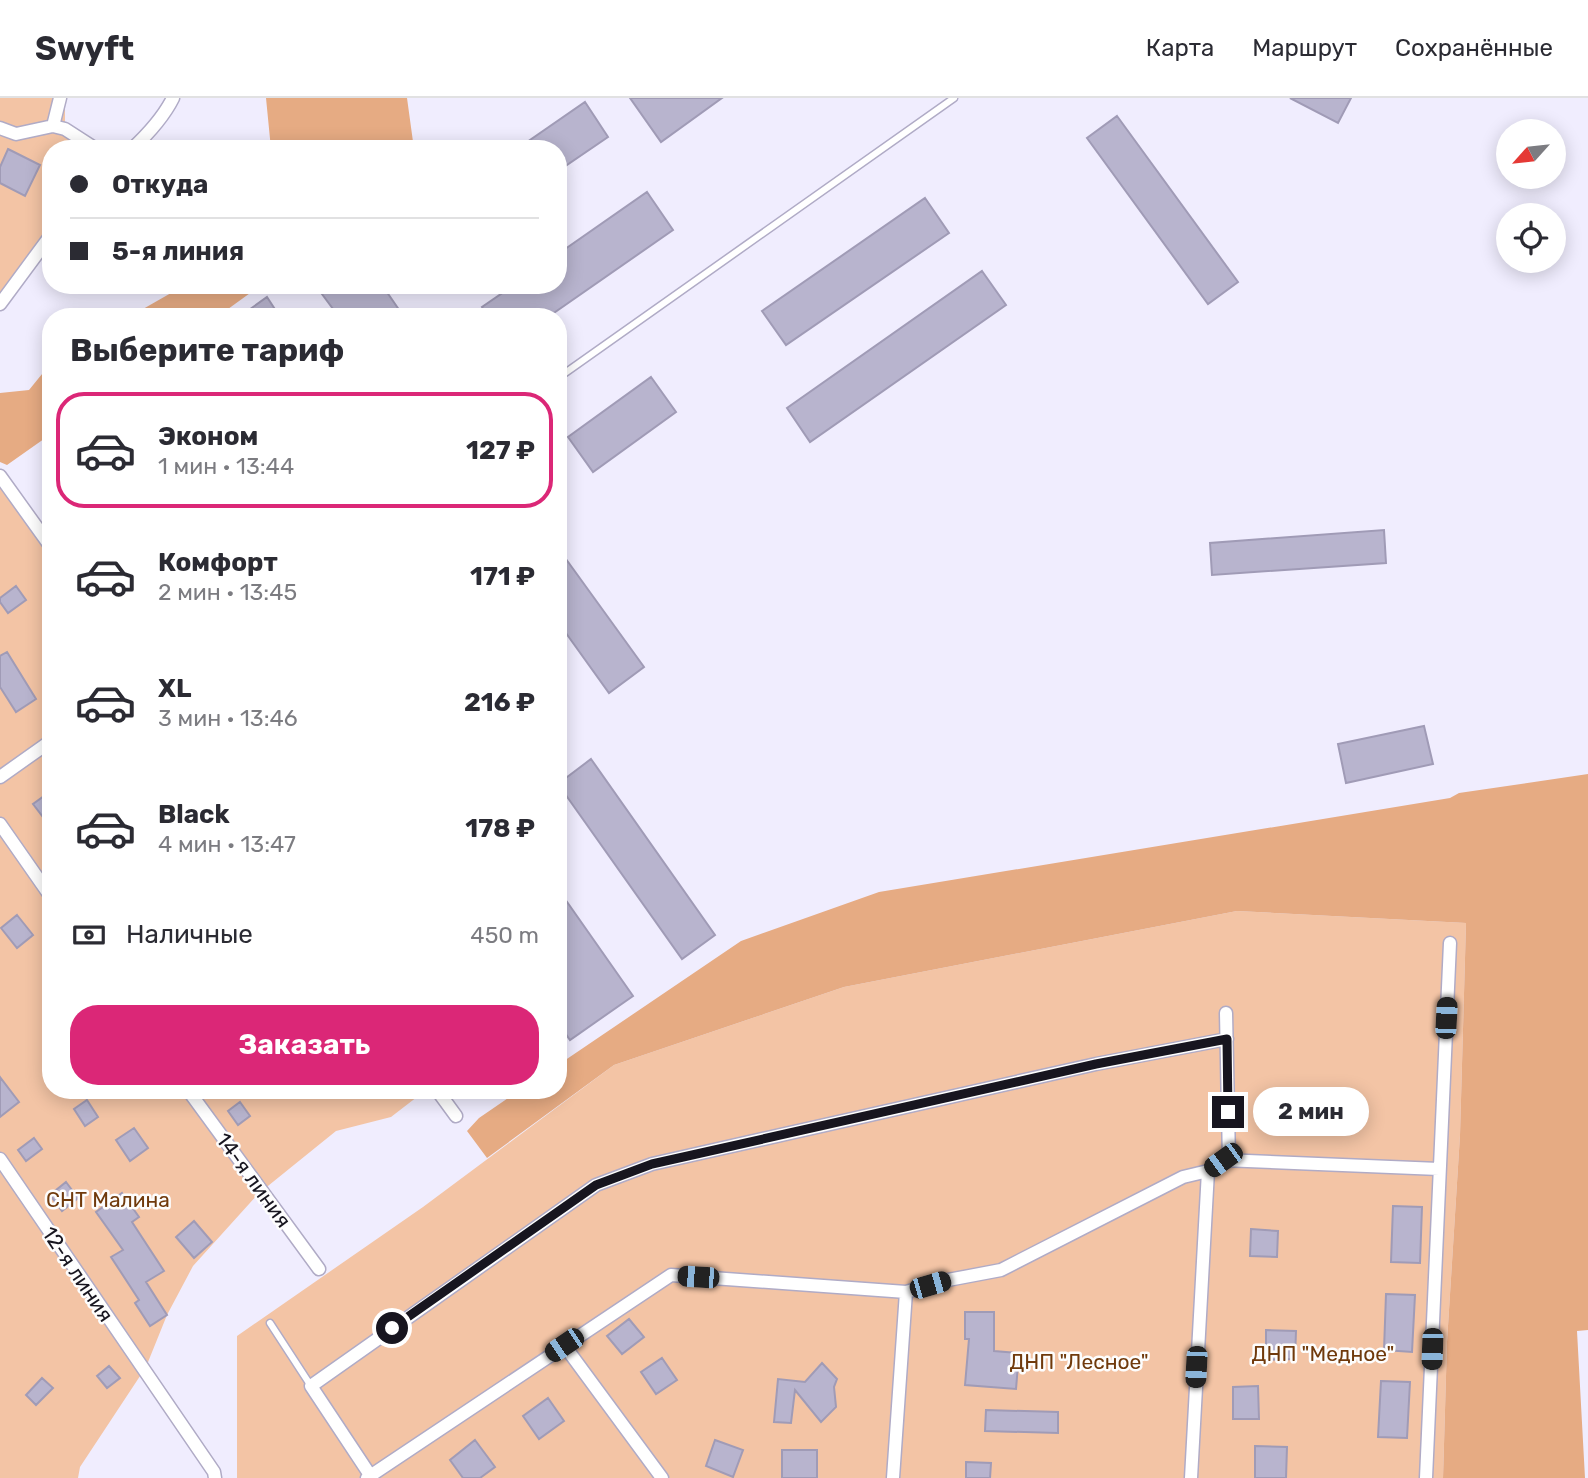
<!DOCTYPE html>
<html lang="ru">
<head>
<meta charset="utf-8">
<style>
  body { margin:0; font-family:Rubik,sans-serif; background:#f7f7f7; color:#2b2b33; height:100vh; display:flex; flex-direction:column; font-size:26px; white-space:nowrap }
  * { box-sizing:border-box; margin:0 }
  p { font-size:23px; color:#7c7c81 }
  .icon { flex:none; width:38px; height:38px; fill:none; stroke:currentColor; stroke-width:2; stroke-linecap:round; stroke-linejoin:round }
  .map { position:relative; flex:1; overflow:hidden }
  .details { position:absolute; left:42px; top:210px; width:525px; height:791px; display:flex; flex-direction:column; background:#fff; border-radius:28px; box-shadow:0 4px 18px #0003 }
  .details>* { flex:none }
  .top-card { position:absolute; left:42px; top:42px; width:525px; height:154px; border-radius:28px; box-shadow:0 4px 18px #0003; display:grid; align-content:center; height:154px; padding:0 28px; background:#fff }
  .needle { width:46px; rotate:243deg }
  .tools { position:absolute; left:1496px; top:21px; display:grid; gap:14px }
  .tools a { display:grid; place-items:center; width:70px; height:70px; border-radius:50%; background:#fff; box-shadow:0 4px 18px #0003; font-size:35px }
  .end { position:absolute; width:32px; height:32px; margin:-16px; border:9px solid #17151f; background:#fff; box-shadow:0 0 0 4px #fff }
  .from { border-radius:50% }
  .bubble { position:absolute; height:49px; border-radius:24px; background:#fff; box-shadow:0 4px 18px #0003; font-size:23px; font-weight:700; line-height:49px; text-align:center }
  .car { position:absolute; width:21px; height:42px; margin:-21px -10px; border-radius:9px; box-shadow:0 0 5px 2px #0007; background:linear-gradient(#222 24%,#8ab4d8 0 40%,#222 0 76%,#8ab4d8 0 86%,#222 0) }
  .top-card b { display:flex; align-items:center; gap:24px; height:66px; font-size:26px }
  .top-card b+b { border-top:2px solid #e1e1e2 }
  .top-card i { width:18px; height:18px; background:#2b2b33 }
  ul { padding:0; list-style:none }
  li { display:flex; align-items:center; gap:21px; height:116px; margin:0 14px 10px; padding:0 14px; border:4px solid transparent; border-radius:28px }
  li div { flex:1 }
  li b { display:block; font-size:26px }
  li em { font-style:normal; font-weight:700 }
  li.current { border-color:#db2777 }
  li>.icon { width:63px; height:63px; stroke-width:1.5 }
  h2 { padding:0 28px; font-size:32px; line-height:84px }
  .pay { display:flex; align-items:center; gap:18px; height:77px; padding:0 28px; font-size:26px }
  .pay p { margin-inline-start:auto }
  .primary-button { display:flex; gap:14px; margin-top:auto; padding:14px 28px }
  .primary-button a { flex:1; height:80px; border-radius:28px; background:#db2777; color:#fff; font-size:28px; font-weight:700; line-height:80px; text-align:center }
  header { display:flex; align-items:center; gap:42px; box-sizing:border-box; height:98px; padding:0 35px; background:#fff; border-bottom:2px solid #e1e1e2 }
  header strong { font-size:33px }
  nav { display:flex; gap:38px; margin-inline-start:auto; font-size:24px }
  .map>svg:first-child { display:block }
  .green { fill:#f3c4a5 }
  .forest { fill:#e6ab83 }
  .building { fill:#b8b4ce; stroke:#a09bb6; stroke-width:2 }
  .lines { fill:none; stroke-linecap:round; stroke-linejoin:round }
  .service-casing { stroke:#b0abc6; stroke-width:9 }
  .minor-casing { stroke:#b0abc6; stroke-width:15 }
  .service { stroke:#fff; stroke-width:6 }
  .minor { stroke:#fff; stroke-width:12 }
  .route { stroke:#17151f; stroke-width:9 }
  .labels { text-anchor:middle; dominant-baseline:central; stroke-width:5; stroke-linejoin:round; paint-order:stroke }
  .street-label { font-size:21px; fill:#17151f; stroke:#fdfdfd }
  .park-label { font-size:21px; fill:#703a0c; stroke:#fdfdfd }
</style>
</head>
<body>
<header>
<strong>Swyft</strong>
<nav><a>Карта</a><a>Маршрут</a><a>Сохранённые</a></nav>
</header>
<div class="map">
<svg width="1588" height="1380" viewBox="0 0 1588 1380">
  <rect width="100%" height="100%" fill="#f0edfe"/>
  <path class="green" d="M0 0H65V31L96 51H51V137L0 206Z
    M0 378 51 449V992H426L391 1019 336 1033 258 1096 193 1168 167 1217 146 1269 80 1369 78 1380H0Z
    M1237 813 1466 825 1460 1037 1447 1244 1443 1380H237V1238L423 1109 614 967 844 889Z"/>
  <path class="forest" d="M266 0H407L414 51H271Z
    M185 187H261L217 219H129Z
    M51 265V336L7 367 0 364V295L29 292Z
    M1588 676V1232L1577 1233 1585 1380H1443L1447 1244 1460 1037 1466 825 1237 813 844 889 614 967 487 1060 467 1033 479 1020 520 992H558V967L741 843 879 794 1450 700 1459 695Z"/>
  <path class="building" d="M630 0H722L661 44Z
    M1290 0H1351L1338 25Z
    M585 4 608 39 558 73V51H517Z
    M1117 18 1238 184 1208 206 1087 40Z
    M8 51 40 67 25 98 0 85V69Z
    M647 94 673 132 548 219H489L482 209 514 187H558V156Z
    M925 100 949 135 786 247 762 213Z
    M982 173 1006 207 810 344 787 310Z
    M326 187H382L404 219H339L319 192Z
    M267 199 280 219H239Z
    M651 279 676 314 593 374 568 339Z
    M1384 432 1386 465 1212 477 1210 445Z
    M558 450 644 569 609 595 558 524Z
    M16 488 26 502 8 515 0 504V500Z
    M7 554 36 601 16 614 0 589V558Z
    M1424 628 1433 666 1346 685 1338 646Z
    M591 661 715 837 682 861 558 686Z
    M51 693V713L43 719 33 706Z
    M558 791 633 898 570 942 558 925Z
    M17 817 33 837 17 850 1 830Z
    M0 979 19 1004 0 1019Z
    M87 1002 98 1019 85 1028 74 1011Z
    M240 1004 250 1018 238 1027 228 1013Z
    M134 1030 148 1050 130 1063 116 1042Z
    M34 1040 42 1051 26 1063 18 1052Z
    M66 1084 78 1100 62 1113 50 1097Z
    M122 1095 139 1119 132 1124 164 1173 146 1184 167 1217 150 1228 135 1205 139 1202 111 1159 123 1152 96 1114Z
    M1393 1108 1422 1109 1420 1165 1391 1164Z
    M194 1123 212 1144 194 1160 176 1139Z
    M1251 1131 1278 1133 1277 1159 1250 1158Z
    M1386 1196 1415 1197 1412 1254 1384 1252Z
    M965 1214H994V1253L1019 1255 1016 1291 965 1287 969 1241H965Z
    M629 1221 644 1239 622 1256 607 1238Z
    M1266 1232 1296 1233 1295 1261 1266 1262Z
    M662 1260 677 1282 656 1296 641 1274Z
    M822 1265 837 1281 834 1289 836 1309 821 1324 795 1292 791 1325 774 1324 778 1281 805 1284Z
    M109 1268 120 1280 107 1290 97 1278Z
    M42 1280 53 1290 36 1307 26 1297Z
    M1381 1283 1410 1284 1407 1340 1378 1339Z
    M1258 1288 1259 1321H1233V1289Z
    M548 1300 564 1323 539 1341 523 1318Z
    M986 1312 1058 1314V1335L985 1333Z
    M475 1342 495 1369 480 1380H463L450 1362Z
    M715 1342 743 1352 733 1379 706 1368Z
    M1255 1348 1287 1349 1286 1380H1255Z
    M782 1352H817V1380H782Z
    M966 1364 991 1365 990 1380H966Z"/>
  <g class="lines">
    <g class="service-casing">
      <path id="service" d="M558 280 954 0
        M270 1225 311 1288"/>
    </g>
    <g class="minor-casing">
      <path id="minor" d="M60 0 53 28 65 31 96 51
        M0 30 16 36 53 28
        M132 51C148 36 163 20 173 0
        M0 206 51 137
        M0 378 51 449
        M0 679 51 643
        M0 726 51 799
        M1226 915 1229 1063
        M188 992 319 1171
        M437 992 456 1018
        M0 1061 214 1374 215 1380
        M564 1247 662 1380
        M367 1380 671 1177 906 1194
        M372 1380 311 1288 596 1087 652 1066 1096 966 1227 941
        M893 1380 906 1194 948 1182 1001 1172 1183 1079 1208 1073 1223 1062 1439 1071
        M1191 1380 1208 1073
        M1426 1380 1450 845"/>
    </g>
    <use href="#service" class="service"/>
    <use href="#minor" class="minor"/>
  </g>
  <g class="lines">
    <path class="route" d="M392 1230 596 1087 652 1066 1096 966 1227 941 1228 1014"/>
  </g>
  <g class="labels">
    <g class="street-label">
      <text transform="translate(254 1082) rotate(54)">14-я линия</text>
      <text transform="translate(78 1176) rotate(56)">12-я линия</text>
    </g>
    <g class="park-label">
      <text x="108" y="1101">СНТ Малина</text>
      <text x="1323" y="1255">ДНП "Медное"</text>
      <text x="1079" y="1263">ДНП "Лесное"</text>
    </g>
  </g>
</svg>
<div class="tools">
<a><svg class="needle" viewBox="-14 -14 28 28"><path d="M0-13l5 13h-10z" fill="#e53935"/><path d="M0 13l5-13h-10z" fill="#7c7c81"/></svg></a>
<a><svg class="icon" aria-label="locate" viewBox="0 0 24 24"><circle cx="12" cy="12" r="6"/><path d="M12 2v4M12 18v4M2 12h4M18 12h4"/></svg></a>
</div>
<i class="end from" style="left:392px;top:1230px"></i>
<i class="end" style="left:1228px;top:1014px"></i>
<div class="bubble" style="left:1253px;top:989px;width:116px">2 мин</div>
<i class="car" style="left:1446px;top:920px;rotate:3deg"></i>
<i class="car" style="left:1223px;top:1062px;rotate:234deg"></i>
<i class="car" style="left:698px;top:1179px;rotate:274deg"></i>
<i class="car" style="left:930px;top:1187px;rotate:74deg"></i>
<i class="car" style="left:564px;top:1247px;rotate:236deg"></i>
<i class="car" style="left:1432px;top:1251px;rotate:182deg"></i>
<i class="car" style="left:1196px;top:1269px;rotate:183deg"></i>
<div class="top-card">
<b><i class="from"></i>Откуда</b>
<b><i></i>5-я линия</b>
</div>
<section class="details">
<h2>Выберите тариф</h2>
<ul>
<li class="current"><svg class="icon" aria-label="car" viewBox="0 0 24 24"><path d="M5 17H2v-5l4-1 3-4h7l3 4 3 1v5h-3M9 17h6M6 11h13"/><circle cx="7" cy="17" r="2"/><circle cx="17" cy="17" r="2"/></svg><div><b>Эконом</b><p>1 мин · 13:44</p></div><em>127 ₽</em></li>
<li><svg class="icon" aria-label="car" viewBox="0 0 24 24"><path d="M5 17H2v-5l4-1 3-4h7l3 4 3 1v5h-3M9 17h6M6 11h13"/><circle cx="7" cy="17" r="2"/><circle cx="17" cy="17" r="2"/></svg><div><b>Комфорт</b><p>2 мин · 13:45</p></div><em>171 ₽</em></li>
<li><svg class="icon" aria-label="car" viewBox="0 0 24 24"><path d="M5 17H2v-5l4-1 3-4h7l3 4 3 1v5h-3M9 17h6M6 11h13"/><circle cx="7" cy="17" r="2"/><circle cx="17" cy="17" r="2"/></svg><div><b>XL</b><p>3 мин · 13:46</p></div><em>216 ₽</em></li>
<li><svg class="icon" aria-label="car" viewBox="0 0 24 24"><path d="M5 17H2v-5l4-1 3-4h7l3 4 3 1v5h-3M9 17h6M6 11h13"/><circle cx="7" cy="17" r="2"/><circle cx="17" cy="17" r="2"/></svg><div><b>Black</b><p>4 мин · 13:47</p></div><em>178 ₽</em></li>
</ul>
<div class="pay"><svg class="icon" aria-label="cash" viewBox="0 0 24 24"><path d="M3 7h18v10H3z"/><circle cx="12" cy="12" r="2"/></svg>Наличные<p>450 m</p></div>
<div class="primary-button"><a>Заказать</a></div>
</section>
</div>
</body>
</html>
